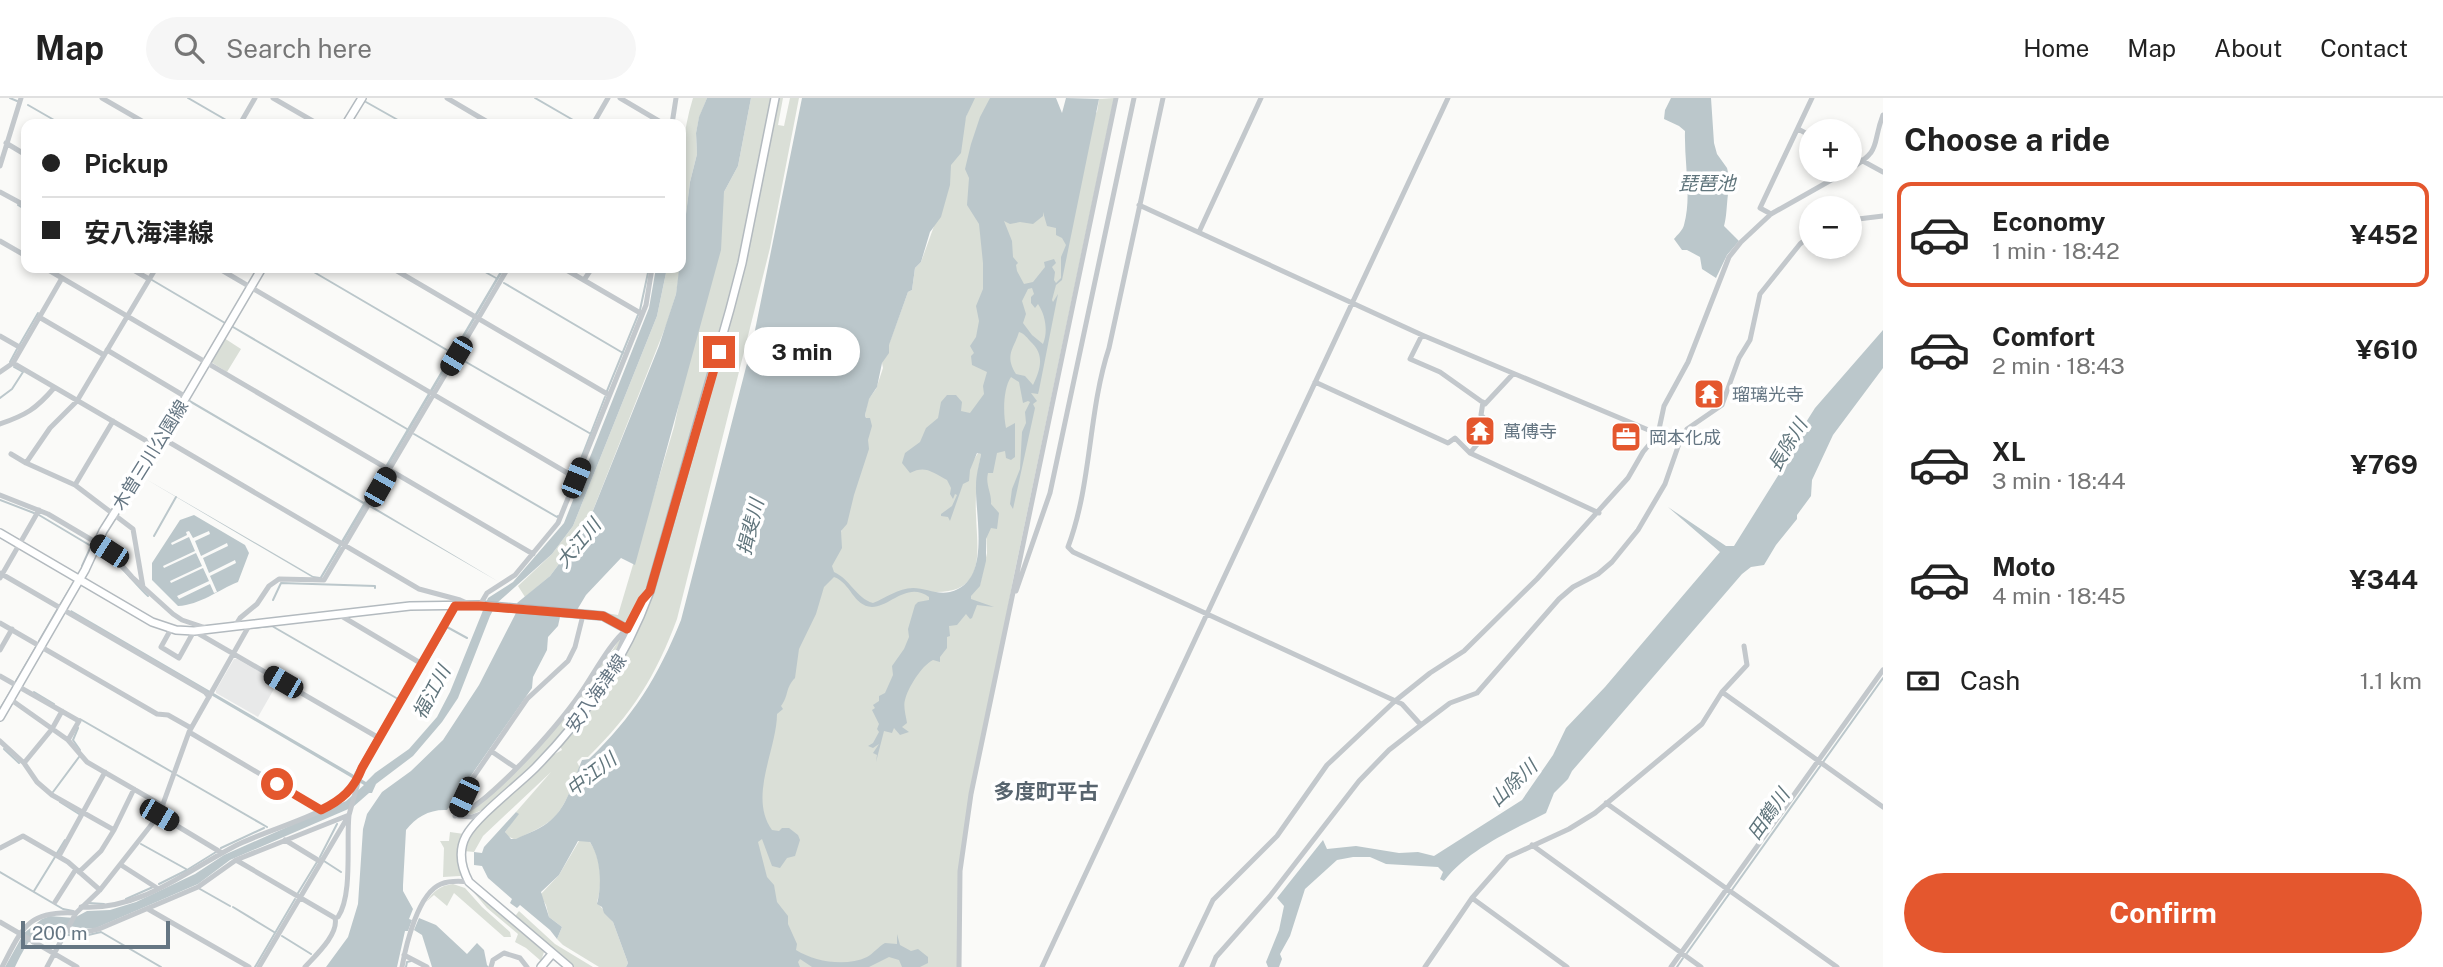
<!DOCTYPE html>
<html lang="en">
<head>
<meta charset="utf-8">
<style>
  body { margin:0; font-family:"Public Sans","Noto Sans JP",sans-serif; background:#f6f6f6; color:#222; height:100vh; display:flex; flex-direction:column; font-size:26px; white-space:nowrap }
  * { box-sizing:border-box; margin:0 }
  p { font-size:23px; color:#767676 }
  .icon { flex:none; width:38px; height:38px; fill:none; stroke:currentColor; stroke-width:2; stroke-linecap:round; stroke-linejoin:round }
  .map { position:relative; flex:1; overflow:hidden }
  .side { display:flex; flex-direction:column; background:#fff; width:560px }
  .side>* { flex:none }
  .guide { position:absolute; left:21px; top:21px; width:665px; height:154px; border-radius:14px; box-shadow:0 4px 10px #0003; display:grid; align-content:center; height:154px; padding:0 21px; background:#fff }
  .buttons { position:absolute; left:1799px; top:21px; display:grid; gap:14px }
  .buttons a { display:grid; place-items:center; width:63px; height:63px; border-radius:50%; background:#fff; box-shadow:0 4px 10px #0003; font-size:35px }
  .scale { position:absolute; left:21px; bottom:18px; width:149px; box-sizing:border-box; padding-left:7px; border:4px solid #657683; border-top:0; font-size:19px; line-height:24px; white-space:nowrap; color:#657683; -webkit-text-stroke:5px #fff; paint-order:stroke }
  .end { position:absolute; width:32px; height:32px; margin:-16px; border:9px solid #e4572e; background:#fff; box-shadow:0 0 0 4px #fff }
  .from { border-radius:50% }
  .bubble { position:absolute; height:49px; border-radius:24px; background:#fff; box-shadow:0 4px 10px #0003; font-size:23px; font-weight:700; line-height:49px; text-align:center }
  .car { position:absolute; width:21px; height:42px; margin:-21px -10px; border-radius:9px; box-shadow:0 0 5px 2px #0007; background:linear-gradient(#222 24%,#8ab4d8 0 40%,#222 0 76%,#8ab4d8 0 86%,#222 0) }
  .guide b { display:flex; align-items:center; gap:24px; height:66px; font-size:26px }
  .guide b+b { border-top:2px solid #e0e0e0 }
  .guide i { width:18px; height:18px; background:#222 }
  ul { padding:0; list-style:none }
  li { display:flex; align-items:center; gap:21px; height:105px; margin:0 14px 10px; padding:0 7px; border:4px solid transparent; border-radius:14px }
  li div { flex:1 }
  li b { display:block; font-size:26px }
  li em { font-style:normal; font-weight:700 }
  li.current { border-color:#e4572e }
  li>.icon { width:63px; height:63px; stroke-width:1.5 }
  h2 { padding:0 21px; font-size:32px; line-height:84px }
  .pay { display:flex; align-items:center; gap:18px; height:77px; padding:0 21px; font-size:26px }
  .pay p { margin-inline-start:auto }
  .primary-button { display:flex; gap:14px; margin-top:auto; padding:14px 21px }
  .primary-button a { flex:1; height:80px; border-radius:42px; background:#e4572e; color:#fff; font-size:28px; font-weight:700; line-height:80px; text-align:center }
  header { display:flex; align-items:center; gap:42px; box-sizing:border-box; height:98px; padding:0 35px; background:#fff; border-bottom:2px solid #e0e0e0 }
  header strong { font-size:33px }
  nav { display:flex; gap:38px; margin-inline-start:auto; font-size:24px }
  .search { width:490px; height:63px; background:#f6f6f6; display:flex; align-items:center; gap:18px; box-sizing:border-box; padding:0 24px; border-radius:38px; color:#767676; font-size:26px }
  main { display:flex; flex:1; min-height:0 }
  .map>svg:first-child { display:block }
  .built { fill:#e8e9e9 }
  .green { fill:#dadfd7 }
  .water { fill:#bbc7cb; fill-rule:evenodd }
  .pier { fill:#fafaf8 }
  .lines { fill:none; stroke-linecap:round; stroke-linejoin:round }
  .stream { stroke:#bbc7cb; stroke-width:2 }
  .secondary-casing { stroke:#b3babf; stroke-width:10 }
  .street { stroke:#c3c8cc; stroke-width:5 }
  .secondary { stroke:#fff; stroke-width:7 }
  .route { stroke:#e4572e; stroke-width:9 }
  .labels { text-anchor:middle; dominant-baseline:central; stroke-width:7; stroke-linejoin:round; paint-order:stroke }
  .poi-label { font-size:18px; fill:#657683; stroke:#fff; text-anchor:start }
  .street-label { font-size:18px; fill:#657683; stroke:#fff }
  .water-label { font-size:19px; font-style:italic; fill:#60757c; stroke:#fff }
  .quarter-label { font-size:21px; font-weight:bold; fill:#57646e; stroke:#fff }
</style>
</head>
<body>
<header>
<strong>Map</strong>
<div class="search"><svg class="icon" aria-label="search" viewBox="0 0 24 24"><circle cx="10" cy="10" r="6"/><path d="M15 15l6 6"/></svg>Search here</div>
<nav><a>Home</a><a>Map</a><a>About</a><a>Contact</a></nav>
</header>
<main>
<div class="map">
<svg width="1883" height="869" viewBox="0 0 1883 869">
  <rect width="100%" height="100%" fill="#fafaf8"/>
  <path class="built" d="M234 561H237L278 584 258 619 216 595V592Z"/>
  <path class="green" d="M693 0H707L699 20 696 35 697 56 690 84 681 157C681 104 677 51 693 0Z
    M751 0H773L728 212 649 489C640 499 635 516 625 524L587 515 588 512 618 517 674 329 724 94 738 68Z
    M778 0H783L778 27 784 28 790 0H799L770 150 677 521C656 578 632 616 588 659H582L577 664 580 670C573 686 564 713 550 723 540 731 527 735 516 742L507 738 505 734 518 716 516 714 551 674 483 738 474 754 464 753 467 741 474 732 549 659 562 652 560 648C602 603 631 551 653 494L718 266 723 261 724 256 721 255Z
    M973 0H1013L982 126 990 270 973 363 978 355 981 356C977 376 975 396 976 417 977 452 987 495 935 494L943 497 980 486 987 455 984 392 1006 80 1097 14 1099 1 1114 0 1013 482 959 771 957 869H795L766 786 758 750 756 718 773 627 797 551 840 438 868 324 865 317 868 302 876 291 883 270 882 265 908 194 912 192 915 170 921 164 934 128 947 70Z
    M667 170H680L676 196 667 225 586 430 550 478 525 499 518 488 552 456 573 428 657 218Z
    M224 240 241 251 227 274 211 264Z
    M622 537 610 575 555 646 491 708 473 716H464L550 637 610 553H612Z
    M450 734 464 736C459 751 456 762 462 777L460 778 443 779 444 750 440 743H449Z
    M583 742 589 743C601 757 603 786 597 804L613 824 628 865 626 869H599L563 847 557 841 562 829 549 819 546 807 540 797 559 777 579 743Z
    M453 786 465 790 482 809 510 834 511 839H504L454 795 447 808 434 797 426 804C434 793 439 788 453 786Z
    M470 790 544 854 541 863 526 850 515 844 518 836 487 810Z
    M519 813 555 846 593 869H574L569 866 513 821Z"/>
  <path class="water" d="M707 0H751L738 68 724 94 721 152 635 467 621 460 586 497 577 512 562 510 558 528 548 539 547 552 533 579 532 590 447 712C430 711 416 719 406 732L403 787V793L413 811 409 821 412 822 408 833H405L397 869H326L348 839 358 806 363 731 367 716 382 694 411 673 443 642 479 587 519 509 517 505 550 478 586 430 659 248 676 196 690 84 697 56 696 35 699 19Z
    M802 0H975L966 19 961 55 951 67 950 87 941 119 930 134 921 164 915 170 912 192 908 194 889 247V255L882 265 877 289 869 301 865 317 866 320H870L872 328 868 342 869 351 854 397 847 426 841 433 842 450 832 468 834 474C850 481 856 500 873 505 886 500 898 490 913 490 925 490 937 497 950 494 992 484 975 419 976 388 976 377 979 367 981 356L977 355 970 372 969 383 963 386 950 423 948 419 941 418V416L952 408 957 397 955 396 953 401 950 396 951 390 947 382C932 374 925 367 910 375L902 365 905 355 920 344 926 330 938 320 941 304 947 297H956L962 304 961 313 970 315 984 296 983 288 987 274 972 267 971 258 974 255 970 248 976 239 979 223 976 208 983 191V165L979 126 967 107 969 80 965 71 971 46 980 19 990 0H1056L1062 15 1066 0 1103 1H1099L1062 182 1056 187 1052 202 1053 204 1058 196 1039 292 1038 296 1031 295 1037 303 1033 306 1035 310 1013 411 1010 406 1012 391 1020 371 1022 334 1026 325 1025 314 1030 304 1028 303 1023 305 1019 284 1011 279C1003 291 1003 315 1006 330L1015 325V359L1011 362 1006 360 1005 353 997 355 993 375H988C985 387 992 395 991 406L999 415 997 431 991 430 986 441V463L980 488 971 498V501L994 509 977 507 972 520 970 521 966 516 957 527 949 528 950 538 947 539V550L940 559V564L933 562C921 568 908 590 905 602 903 608 906 618 907 625L902 629 909 634 900 637 894 630 892 635 884 633 876 664 877 657 873 655 879 646 873 650 868 648 873 645 879 634 877 631 879 626 872 612 875 610 873 607 879 603V598L885 595 893 577 892 568 904 551 909 539 908 531 915 507 918 504 929 502V499C907 483 890 509 872 509 853 508 851 485 834 479L824 489 816 516 799 551 795 580C785 590 789 598 781 608L783 611 777 616C777 651 748 699 772 732L779 733 782 730H789L798 737 800 742 795 758 787 760 780 770 772 768 762 741 758 744 767 779 774 787 777 804 788 818V826L797 846 796 852C815 864 846 869 867 859 874 855 878 849 885 845L897 846V836L900 847 911 853 918 851 928 859V865L920 869H902L899 862 889 859 869 869H812L800 861 798 864 800 869H626L628 865 613 824 604 815 602 809 597 806C602 787 601 761 590 744L578 743 559 777 541 794 549 819 562 829 557 841 550 832 520 807 517 810 510 805 512 801 488 780 482 768 474 767V754L482 755 484 749 516 714 519 716 505 734 511 741H516C528 735 541 731 551 722 568 708 574 680 582 662L589 661C633 619 658 579 681 522L753 242ZM1043 114 1047 128 1056 130V137L1062 140 1066 147 1061 159V180L1056 185 1054 182 1055 174 1052 169 1056 165 1054 161 1044 164 1045 169 1033 184 1024 186 1017 173 1016 167 1018 165 1013 159 1012 143 1004 123 1010 126 1020 124 1033 126 1043 118ZM1032 190 1034 196 1031 199V205L1035 210 1038 206C1046 218 1048 234 1043 246L1032 237 1023 225 1026 216 1022 203 1028 191ZM1019 234C1025 236 1027 240 1032 245 1045 258 1040 272 1033 287L1025 278 1016 276C1004 257 1014 251 1019 234Z
    M1671 0H1711L1714 45 1717 56 1727 70 1731 86C1726 94 1728 115 1724 128L1739 143 1727 157 1716 180 1702 171 1700 159 1687 152H1682L1674 141C1677 137 1683 132 1684 127 1692 99 1684 65 1685 33L1679 28 1664 21 1665 12Z
    M502 170H505L367 405 499 484 366 407 322 480 315 481 144 380 313 478 320 479 363 406 189 304 190 302 364 404Z
    M656 170H667L657 218 573 428 552 456 497 505 490 518 458 600 442 624 413 658 376 686 372 695H369L353 709 230 762 198 786 96 830C82 832 75 828 62 827 36 824 25 849 15 869H5L24 835 42 821 50 818 74 820 87 813 110 812 136 804 195 776 224 757 346 703 364 687 70 514 71 512 366 684 375 675 409 651 437 619 450 594 488 500 513 484 564 425 649 210Z
    M1883 232V270L1833 337 1812 382 1811 398 1797 417V421L1776 447 1764 467 1751 469 1742 476 1572 673 1568 681 1554 695 1546 715C1511 733 1469 751 1444 783L1440 781 1443 774 1438 769 1386 766 1370 759H1353L1337 762 1305 791 1290 838 1280 856 1282 861 1279 869H1268L1266 864 1279 832 1284 808 1277 800 1323 742 1327 751 1356 748 1399 755 1418 754 1434 758 1522 702 1553 657 1566 630 1605 589 1720 454 1668 409 1726 448H1734L1781 373 1792 341 1796 340 1815 310Z
    M194 417 245 447 249 455 238 484C218 492 200 507 178 508L152 482V465L180 422Z
    M419 820 436 827 467 856 477 845 484 852 487 867 489 869H432L422 837 414 832Z"/>
  <path class="pier" d="M189 433 193 440 209 433 210 436 195 443 201 458 227 445 228 448 203 460 209 475 235 462 236 465 210 478 217 494 214 495 210 486 179 501 177 498 209 483 203 470 171 485 170 483 202 468 196 455 164 470 163 468 195 453 189 439 172 447 171 445 187 437 186 434Z"/>
  <g class="lines">
    <path class="stream" d="M10 0 17 3
      M188 0 233 26
      M535 0 580 26
      M366 4 405 26
      M28 7 61 26
      M18 107 26 112
      M307 170 452 255
      M478 170 496 180
      M152 182 225 225
      M504 185 623 255
      M640 212 649 170
      M233 229 407 331
      M20 246 38 215
      M459 260 591 336
      M10 264 17 251
      M607 293 638 217
      M0 300 12 291 23 274 14 269
      M414 336 557 419 558 418
      M575 376 605 299
      M0 402 34 415
      M39 417 91 448 82 468
      M154 438 176 399
      M98 452C114 458 134 485 148 498
      M273 502 281 485 375 488V490
      M60 507 71 489
      M252 530 272 528 398 601
      M39 543 57 512
      M426 565 447 529 467 540
      M16 583 36 549
      M34 594 54 606
      M0 611 14 588
      M80 621 172 674
      M78 630 73 642 80 652
      M378 636 418 567
      M4 651 19 665
      M355 676 375 641
      M177 677 267 729
      M53 694 79 659
      M60 704 79 716
      M141 746 186 771
      M221 750 264 730
      M57 755 65 742
      M320 759 337 726
      M324 763 341 774
      M0 774 63 811 73 813
      M159 786 187 772 216 754
      M200 791 230 808
      M34 793 55 759
      M298 795 317 764
      M126 801 153 789
      M89 805 104 806
      M233 809 274 834
      M68 837 84 838 101 834 161 869
      M282 838 311 856
      M1687 855 1883 580
      M255 869 295 801
      M406 869 407 864 411 863
      M1677 869 1683 860"/>
    <g class="secondary-casing">
      <path id="secondary" d="M346 26 362 0
        M0 435 152 524 176 532 194 533 410 508 480 507 603 518 627 531
        M0 619 85 472 103 433 162 340 262 170
        M541 869 552 856
        M569 869 469 784C461 769 458 753 466 738 476 719 518 687 535 670 586 618 625 562 650 493L730 211 742 165 775 0"/>
    </g>
    <path class="street" d="M102 0 147 26
      M273 0 318 26
      M447 0 491 26
      M620 0 664 26
      M1163 0 1109 250C1088 314 1092 385 1068 449L1073 454 1402 606 1421 627
      M240 26 255 0
      M593 26 608 0
      M672 26 676 0
      M1798 31 1811 38
      M6 45 26 57
      M1850 56 1883 74
      M0 68 21 0
      M1850 71C1883 51 1871 48 1883 17
      M0 94 26 108
      M1139 107 1422 237 1658 336 1680 343
      M1771 116 1760 110 1812 0
      M1850 122 1883 118
      M1199 134 1261 0
      M0 143 26 158
      M45 170 533 456
      M130 170 149 181
      M218 170 576 380
      M392 170 609 297
      M563 170 642 216
      M584 182 592 170
      M39 219 104 257
      M1422 237 1410 261 1440 274 1485 306 1513 276
      M0 238 21 250
      M107 252 186 299
      M13 265 157 349
      M0 274 13 265 62 180
      M1315 284 1448 345 1455 340 1470 355 1599 415
      M0 326C26 317 36 311 54 290
      M162 340 419 491 460 502 469 506
      M1470 355 1490 331V326L1481 317 1483 304
      M11 356 26 365
      M75 387 113 323
      M0 397 48 416 97 445 109 453 132 479 173 516 182 522 206 530
      M0 475 205 594 209 599
      M0 480 39 412
      M143 489 133 431 75 387 26 365 50 330 77 303 156 170
      M1016 493 1050 395 1134 0
      M480 507 487 495 515 477 558 425 646 207 652 170
      M338 516 422 566
      M0 525 157 616 168 617 191 630
      M235 528 240 520 257 506 269 488 279 481 324 482 508 170
      M171 531 161 549 179 560 194 533 379 640
      M0 552 12 531
      M615 562 627 531 647 496
      M0 578 79 623 68 642 87 664 163 708
      M1722 594 1883 709
      M10 601 68 642
      M189 634 321 712
      M0 643 24 665 37 684 52 697 114 732
      M491 653 516 670
      M24 665 52 631 62 613
      M1606 705 1837 869
      M159 717 222 755
      M455 718C488 709 559 626 580 596 594 576 609 546 627 531
      M455 718 472 681 527 601 568 563 575 549 583 517
      M458 718 472 719 483 715
      M285 742 321 764
      M1532 747 1701 869
      M0 750 23 738 68 764 100 792
      M59 758 105 674
      M121 767 157 790
      M79 774 101 753 114 732 134 691
      M1472 800 1567 869
      M55 804 76 771
      M81 809C141 813 187 772 239 746 271 731 307 722 338 704 345 699 350 690 357 685
      M148 811 249 869
      M0 824 77 869
      M33 844C46 826 57 832 75 834 84 835 91 833 99 831L198 789 236 762 349 717C346 745 353 796 338 819L335 820 236 762
      M404 857 427 869
      M2 869C22 831 27 812 76 815
      M47 869 76 815 100 792 159 717 189 634 250 526
      M259 869 349 717 362 670 455 508
      M305 869C316 857 339 836 335 820
      M402 869C406 847 418 795 441 786 449 783 460 783 469 784
      M491 869 493 862 504 855 520 860 527 869
      M959 869 960 773 971 696 1116 0
      M1042 869 1448 0
      M1181 869 1213 802 1277 738 1327 667 1395 603 1430 575 1464 553 1537 481 1628 380 1643 354 1658 336 1664 308 1688 264 1729 159 1741 144 1771 116 1849 72
      M1212 869 1216 859 1270 798 1359 683 1389 652 1421 627 1450 605 1477 595 1559 501 1573 489 1598 476 1612 464 1638 432 1665 386 1680 343 1687 331 1722 307 1739 260 1750 242 1760 196 1800 146 1811 137
      M1425 869 1472 800 1508 759 1569 731 1595 715 1702 626 1722 594 1747 567 1744 548
      M1671 869 1883 572"/>
    <use href="#secondary" class="secondary"/>
  </g>
  <g class="lines">
    <path class="route" d="M277 686 321 712C342 702 354 691 362 670L455 508H480L603 518 627 531 642 502 650 493 719 254"/>
  </g>
  <defs>
    <g id="temple-square" transform="scale(1.575)"><rect x="-9" y="-9" width="18" height="18" rx="4" fill="#e4572e" stroke="#fff"/><path d="M0-6L5-2H3V0L6.5 2.5H4V6H1.5V3h-3V6H-4V2.5H-6.5L-3 0V-2H-5Z" fill="#fff"/></g>
    <g id="office-square" transform="scale(1.575)"><rect x="-9" y="-9" width="18" height="18" rx="4" fill="#e4572e" stroke="#fff"/><path d="M-6-3h4V-5.5h4V-3h4V5H-6ZM-1-4.5V-3h2v-1.5ZM-6 0V1H6V0Z" fill="#fff"/></g>
  </defs>
  <g fill-rule="evenodd">
    <use href="#temple-square" x="1709" y="296"/>
    <use href="#temple-square" x="1480" y="333"/>
    <use href="#office-square" x="1626" y="339"/>
  </g>
  <g class="labels">
    <g class="poi-label">
      <text x="1732" y="296">瑠璃光寺</text>
      <text x="1503" y="333">萬傅寺</text>
      <text x="1649" y="339">岡本化成</text>
    </g>
    <g class="street-label">
      <text transform="translate(150 357) rotate(-58)">木曽三川公園線</text>
      <text transform="translate(596 595) rotate(-55)">安八海津線</text>
    </g>
    <g class="water-label">
      <text x="1707" y="85">琵琶池</text>
      <text transform="translate(1787 347) rotate(-59)">長除川</text>
      <text transform="translate(750 429) rotate(-76)">揖斐川</text>
      <text transform="translate(578 445) rotate(-50)">大江川</text>
      <text transform="translate(431 594) rotate(-62)">福江川</text>
      <text transform="translate(591 676) rotate(-38)">中江川</text>
      <text transform="translate(1513 685) rotate(-44)">山除川</text>
      <text transform="translate(1768 716) rotate(-55)">田鶴川</text>
    </g>
    <g class="quarter-label">
      <text x="1046" y="693">多度町平古</text>
    </g>
  </g>
</svg>
<div class="buttons">
<a>+</a>
<a>−</a>
</div>
<div class="scale">200 m</div>
<i class="end from" style="left:277px;top:686px"></i>
<i class="end" style="left:719px;top:254px"></i>
<div class="bubble" style="left:744px;top:229px;width:116px">3 min</div>
<i class="car" style="left:456px;top:258px;rotate:211deg"></i>
<i class="car" style="left:576px;top:380px;rotate:22deg"></i>
<i class="car" style="left:380px;top:389px;rotate:30deg"></i>
<i class="car" style="left:109px;top:453px;rotate:303deg"></i>
<i class="car" style="left:283px;top:584px;rotate:300deg"></i>
<i class="car" style="left:464px;top:699px;rotate:205deg"></i>
<i class="car" style="left:159px;top:717px;rotate:120deg"></i>
<div class="guide">
<b><i class="from"></i>Pickup</b>
<b><i></i>安八海津線</b>
</div>
</div>
<section class="side">
<h2>Choose a ride</h2>
<ul>
<li class="current"><svg class="icon" aria-label="car" viewBox="0 0 24 24"><path d="M5 17H2v-5l4-1 3-4h7l3 4 3 1v5h-3M9 17h6M6 11h13"/><circle cx="7" cy="17" r="2"/><circle cx="17" cy="17" r="2"/></svg><div><b>Economy</b><p>1 min · 18:42</p></div><em>¥452</em></li>
<li><svg class="icon" aria-label="car" viewBox="0 0 24 24"><path d="M5 17H2v-5l4-1 3-4h7l3 4 3 1v5h-3M9 17h6M6 11h13"/><circle cx="7" cy="17" r="2"/><circle cx="17" cy="17" r="2"/></svg><div><b>Comfort</b><p>2 min · 18:43</p></div><em>¥610</em></li>
<li><svg class="icon" aria-label="car" viewBox="0 0 24 24"><path d="M5 17H2v-5l4-1 3-4h7l3 4 3 1v5h-3M9 17h6M6 11h13"/><circle cx="7" cy="17" r="2"/><circle cx="17" cy="17" r="2"/></svg><div><b>XL</b><p>3 min · 18:44</p></div><em>¥769</em></li>
<li><svg class="icon" aria-label="car" viewBox="0 0 24 24"><path d="M5 17H2v-5l4-1 3-4h7l3 4 3 1v5h-3M9 17h6M6 11h13"/><circle cx="7" cy="17" r="2"/><circle cx="17" cy="17" r="2"/></svg><div><b>Moto</b><p>4 min · 18:45</p></div><em>¥344</em></li>
</ul>
<div class="pay"><svg class="icon" aria-label="cash" viewBox="0 0 24 24"><path d="M3 7h18v10H3z"/><circle cx="12" cy="12" r="2"/></svg>Cash<p>1.1 km</p></div>
<div class="primary-button"><a>Confirm</a></div>
</section>
</main>
</body>
</html>
